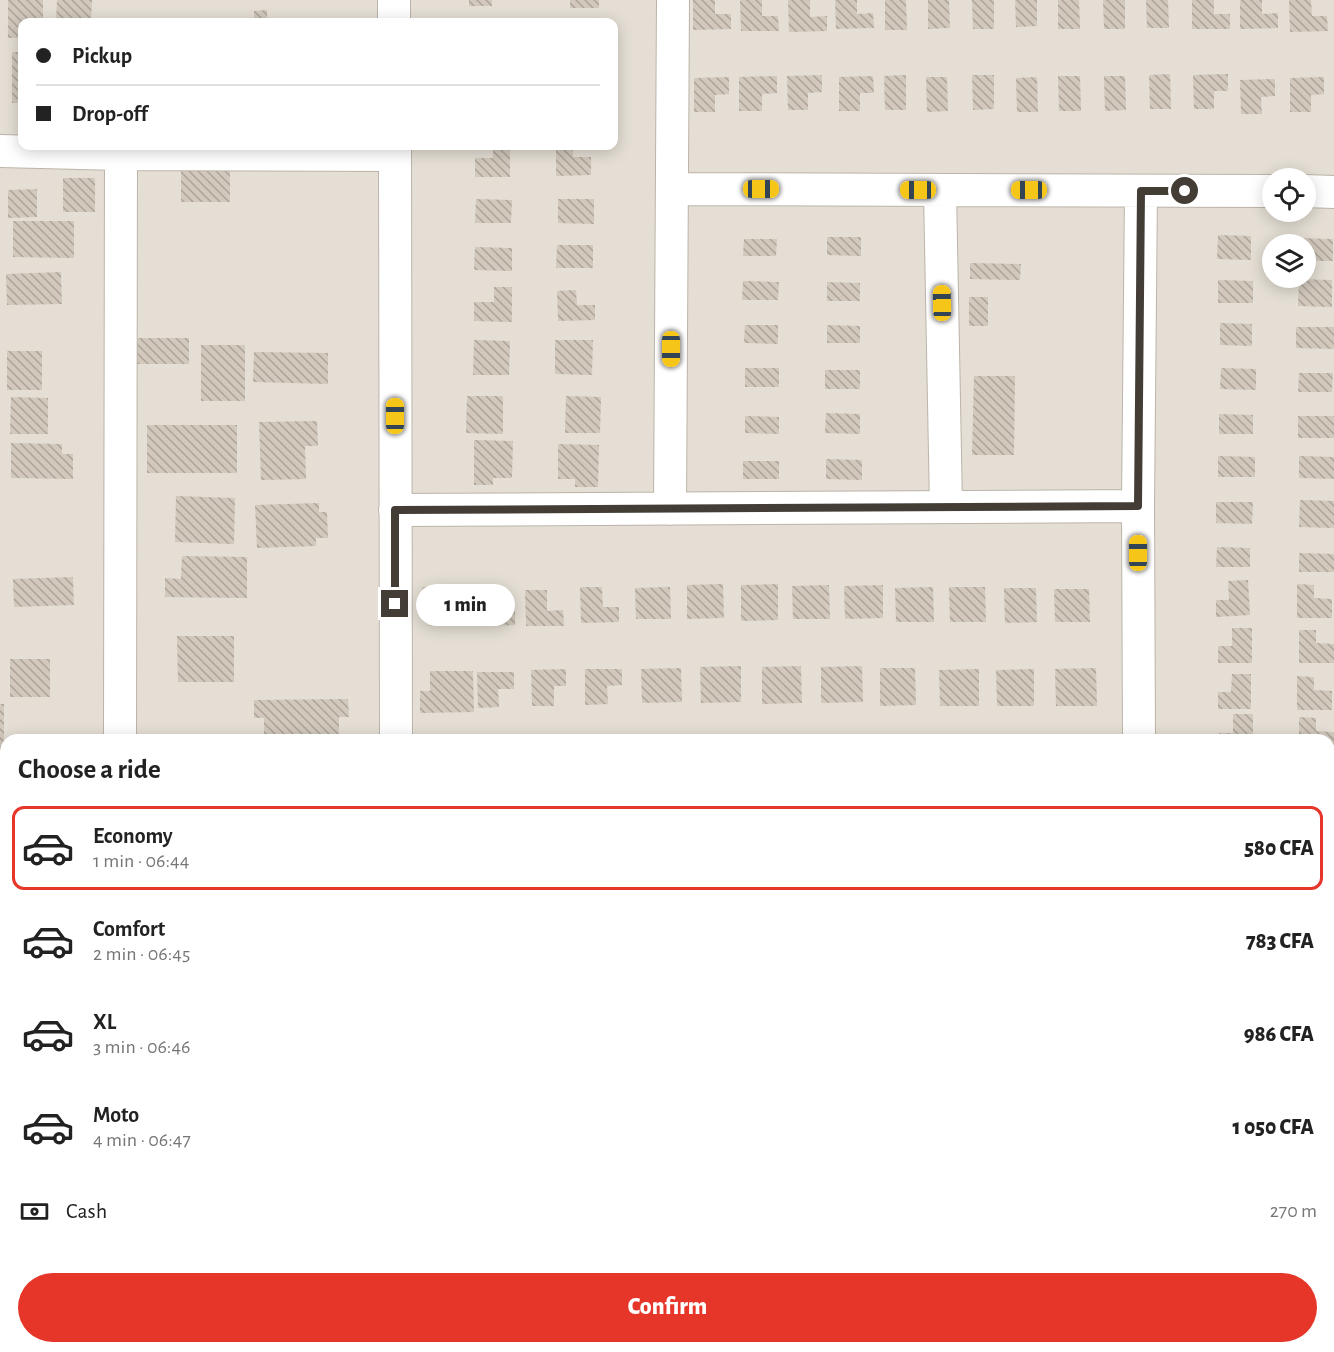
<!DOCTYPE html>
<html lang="en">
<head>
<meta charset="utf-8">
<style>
  body { margin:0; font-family:"Alegreya Sans",sans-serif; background:#f2f2f2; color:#222; height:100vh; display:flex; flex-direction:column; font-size:22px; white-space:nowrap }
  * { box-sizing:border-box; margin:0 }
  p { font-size:20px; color:#767676 }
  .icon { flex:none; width:33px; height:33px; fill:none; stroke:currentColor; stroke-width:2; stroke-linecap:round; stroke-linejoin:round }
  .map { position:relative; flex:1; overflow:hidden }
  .panel { position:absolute; left:0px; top:734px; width:1335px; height:620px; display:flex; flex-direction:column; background:#fff; border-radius:18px 18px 0 0; box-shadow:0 3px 15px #0003 }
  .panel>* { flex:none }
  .top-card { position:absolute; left:18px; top:18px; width:600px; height:132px; border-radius:12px; box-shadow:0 3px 15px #0003; display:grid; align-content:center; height:132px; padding:0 18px; background:#fff }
  .buttons { position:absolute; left:1262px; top:168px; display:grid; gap:12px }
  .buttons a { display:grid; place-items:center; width:54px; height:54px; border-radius:50%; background:#fff; box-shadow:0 3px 15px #0003; font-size:30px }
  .end { position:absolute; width:27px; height:27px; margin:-14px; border:8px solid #433d36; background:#fff; box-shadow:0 0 0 3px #fff }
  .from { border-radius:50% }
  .bubble { position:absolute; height:42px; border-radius:21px; background:#fff; box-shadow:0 3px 15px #0003; font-size:20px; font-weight:800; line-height:42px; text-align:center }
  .car { position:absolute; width:18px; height:36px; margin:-18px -9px; border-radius:8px; box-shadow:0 0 4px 2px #0007; background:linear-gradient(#f5c518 24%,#345 0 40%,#f5c518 0 76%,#345 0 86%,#f5c518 0) }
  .top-card b { display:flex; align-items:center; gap:21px; height:57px; font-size:22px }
  .top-card b+b { border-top:2px solid #e0e0e0 }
  .top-card i { width:15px; height:15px; background:#222 }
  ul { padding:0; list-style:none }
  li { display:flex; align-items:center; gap:18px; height:84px; margin:0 12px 9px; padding:0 6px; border:3px solid transparent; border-radius:12px }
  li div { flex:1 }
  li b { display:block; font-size:22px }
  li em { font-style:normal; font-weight:800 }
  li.on { border-color:#e53629 }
  li>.icon { width:54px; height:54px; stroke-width:1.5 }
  h2 { padding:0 18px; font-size:27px; line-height:72px }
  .pay { display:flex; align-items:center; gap:15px; height:66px; padding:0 18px; font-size:22px }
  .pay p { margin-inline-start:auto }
  .primary-button { display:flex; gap:12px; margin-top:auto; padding:12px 18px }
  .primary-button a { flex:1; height:69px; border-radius:36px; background:#e53629; color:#fff; font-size:24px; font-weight:800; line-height:69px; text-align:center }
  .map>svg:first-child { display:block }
  .residential { fill:#e4ded4; fill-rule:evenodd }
  .building { fill:url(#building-back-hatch) }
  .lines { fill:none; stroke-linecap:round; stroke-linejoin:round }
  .service-casing { stroke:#bcb4a9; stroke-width:20 }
  .minor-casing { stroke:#bcb4a9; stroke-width:34 }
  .tertiary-casing { stroke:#bcb4a9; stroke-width:36 }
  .service { stroke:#fff; stroke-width:16 }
  .minor { stroke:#fff; stroke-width:32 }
  .tertiary { stroke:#fff; stroke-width:33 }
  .route { stroke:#433d36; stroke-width:8 }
</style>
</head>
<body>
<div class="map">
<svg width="1334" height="1352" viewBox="0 0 1334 1352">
  <defs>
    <pattern id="building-back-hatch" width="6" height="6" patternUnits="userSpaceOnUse" patternTransform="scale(1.5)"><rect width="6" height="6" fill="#d2c8bc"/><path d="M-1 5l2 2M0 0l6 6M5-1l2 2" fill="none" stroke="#aca49a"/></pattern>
  </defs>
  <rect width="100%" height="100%" fill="#f1ede6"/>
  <path class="residential" d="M0 0H1334V1352H887V1347H1329V740H6V899H0ZM22 22H614V146H22ZM1272 178H1305V212H1272ZM1272 244H1305V278H1272Z"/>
  <path class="building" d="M8 0H43V22H22V38H8Z
    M57 0H92L91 22H56Z
    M469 0H492V6H469Z
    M570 0H599V8H570Z
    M693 0H715V14H731V29L693 30Z
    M740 0H762V16H778L779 31H741Z
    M788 0H810V17L827 16V31L789 32Z
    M835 0H857V14L873 13 874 28 836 29Z
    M885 0H906L907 30H885Z
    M928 0H949L950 28 928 29Z
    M972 0H994V29H973Z
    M1015 0H1037V26L1016 27Z
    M1058 0H1079L1080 29H1058Z
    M1103 0H1125V29H1104Z
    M1146 0H1168L1169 28H1147Z
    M1192 0H1214V14H1230V29H1192Z
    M1240 0H1262V14L1278 13V28L1240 29Z
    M1289 0H1311L1312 16H1327L1328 31 1290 32Z
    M267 10V22H254V11Z
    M12 52H22V103H12Z
    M1170 74 1171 109H1150L1149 75Z
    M1228 74V91H1214V109H1194L1193 75Z
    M822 75V92L808 93V110H788L787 76Z
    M906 75V110H885L884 76Z
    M972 75H994V109L973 110Z
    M777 76V93L762 94V111H739V77Z
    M873 76 874 93H860V111H839V77Z
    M1058 76H1080L1081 111H1059Z
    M1104 76H1125L1126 110 1105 111Z
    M729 77V94L715 95V112H694V78Z
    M926 77H947L948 111 927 112Z
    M1037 77 1038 112H1017L1016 78Z
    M1324 77V94L1311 95V112H1290V78Z
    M1275 79V96L1261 97 1262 114H1241L1240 80Z
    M493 146H510V177H475V158H493Z
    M556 146H573V157H591V175L556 176Z
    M181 170H230V202H181Z
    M63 178H95V212H63Z
    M37 189V217L8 218V190Z
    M476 199 512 200 511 223H475Z
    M558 199H594V224L558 223Z
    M13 221H74V258L13 257Z
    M1218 235 1251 236V260L1217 259Z
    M827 237H861V256L827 255Z
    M1297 238 1333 239V261H1305V244H1297Z
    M744 239H777L776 256H743Z
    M557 245H593V268H556Z
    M475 247 512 248V271L474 270Z
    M970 263 1021 264 1020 280 970 279Z
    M61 272 62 304 7 305 6 274Z
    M1299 279 1332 280V307L1298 306Z
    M1218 280 1253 281V303H1218Z
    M743 281 779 282 778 300H742Z
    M827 282 860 283V301H827Z
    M494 287H512V322L474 321V302H494Z
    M576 290 577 305H595V320L558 321 557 291Z
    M969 297H988V326H969Z
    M1220 323 1252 324V346L1220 345Z
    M745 325H778V344L744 343Z
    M827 325 860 326V343H827Z
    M1296 327H1334V349L1296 348Z
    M124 338H189V364H124Z
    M474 340 510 341 509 375H473Z
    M555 340H593L592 375 555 374Z
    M201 345H245V401H201Z
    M7 351H42V390H7Z
    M254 352 328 353V384L253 382Z
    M745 368H779V387H745Z
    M1221 368 1256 369V390L1220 389Z
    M825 370H860V389H825Z
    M1299 373H1333L1332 392H1298Z
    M974 376H1015L1014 455H972Z
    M467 396H503V434L466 433Z
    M566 396 601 397 600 433H565Z
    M11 397 48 398V434H10Z
    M826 413 860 414V434L825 433Z
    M1219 414 1253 415V434H1219Z
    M745 416 779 417V434L745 433Z
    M1298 416H1334V438H1298Z
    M317 421 318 446H305L306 479 261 480 259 422Z
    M147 425H237V473H147Z
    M474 440 513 441 512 478H493V485H474Z
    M11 443 62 444V454H73V479L11 478Z
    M558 444 599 445 598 487H575V479H558Z
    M1218 456 1255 457V477H1218Z
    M1299 456 1334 457V479L1299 478Z
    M826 459 862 460V480L826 479Z
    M743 461H779V479H743Z
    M176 496 235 498 234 544 175 542Z
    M1300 500 1334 501V528L1299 527Z
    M1216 502H1253L1252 524 1216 523Z
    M319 503V512H327L328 538H316V546L257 548 255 505Z
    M1217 547 1250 548V567H1216Z
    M1299 553 1334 554V572H1299Z
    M182 556 247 557V598L165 597V578L181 579Z
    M73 577 74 605 14 607 13 579Z
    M1248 580 1250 615 1216 617V600H1229L1228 581Z
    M723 584 724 618 687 619V585Z
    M778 584V620L741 621V585Z
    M1297 584 1314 585V598L1332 599V618H1297Z
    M829 585 830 619H793L792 586Z
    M883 585V618L845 619 844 586Z
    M422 587H470L471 625 429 626V610H422Z
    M580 587H602L603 607H619V622L581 623Z
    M670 587 671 619H636L635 588Z
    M933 587 934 622H896L895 588Z
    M949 587H985L986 622H950Z
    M1004 588H1036L1037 622 1005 623Z
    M498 589 499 610H515V625L477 626V590Z
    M1054 589H1089L1090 622H1055Z
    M525 590H547V611L563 610 564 626H526Z
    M1232 628H1252V663H1218V646H1232Z
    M1299 630H1316V643L1334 644V663H1299Z
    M177 636H234V682H178Z
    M10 659H50V697H10Z
    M741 666V702L701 703 700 667Z
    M801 666 802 703 762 704V667Z
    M862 666 863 702 821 703V667Z
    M681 668 682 702 642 703 641 669Z
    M880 668H915L916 705 880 706Z
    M1096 668 1097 706H1056L1055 669Z
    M566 669V686H554V706H532L531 670Z
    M585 669H622V685L607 686 608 704 585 705Z
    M979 669V706H940L939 670Z
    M1034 669V706H997L996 670Z
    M430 671H473L474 712 420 713V691H430Z
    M477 672H514V689H498L499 707 478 708Z
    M1232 674H1251V709H1218V692H1231Z
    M1297 676 1314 677V690L1332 691V710H1297Z
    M348 699 349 717H339V740H264V718H254V700Z
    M0 704H4V765H0Z
    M1233 714H1253V740H1219V733H1233Z
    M1299 717 1316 718V731L1334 732V751H1329V740H1299Z"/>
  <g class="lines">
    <g class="service-casing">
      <path id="service" d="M0 1149 6 1148
        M626 1347V1352"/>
    </g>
    <g class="minor-casing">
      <path id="minor" d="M394 0V22
        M395 146 396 740
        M0 151 121 154 395 155
        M672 189 1272 191
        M940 190 946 507
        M1305 191 1334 192
        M670 509 673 0
        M395 510 1138 506
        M120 740 121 154
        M1139 740 1138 506 1141 191
        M940 1347V1352"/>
    </g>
    <g class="tertiary-casing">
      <path id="tertiary" d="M1329 850H1334
        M0 851H6"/>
    </g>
    <use href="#service" class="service"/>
    <use href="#minor" class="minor"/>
    <use href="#tertiary" class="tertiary"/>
  </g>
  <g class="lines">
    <path class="route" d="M395 604V510L1138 506 1141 191H1185"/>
  </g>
</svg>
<div class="buttons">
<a><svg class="icon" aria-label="locate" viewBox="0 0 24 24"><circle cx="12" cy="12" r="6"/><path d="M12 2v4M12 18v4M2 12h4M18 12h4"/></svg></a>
<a><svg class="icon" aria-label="layers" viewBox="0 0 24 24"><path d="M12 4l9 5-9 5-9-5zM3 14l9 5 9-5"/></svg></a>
</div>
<i class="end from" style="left:1185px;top:191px"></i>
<i class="end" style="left:395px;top:604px"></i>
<div class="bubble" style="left:416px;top:584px;width:99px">1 min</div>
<i class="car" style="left:761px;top:189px;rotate:90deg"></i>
<i class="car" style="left:918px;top:190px;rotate:270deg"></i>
<i class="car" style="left:1029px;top:190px;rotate:270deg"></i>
<i class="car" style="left:942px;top:303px;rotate:359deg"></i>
<i class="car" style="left:671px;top:349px;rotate:180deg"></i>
<i class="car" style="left:395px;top:416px;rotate:0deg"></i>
<i class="car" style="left:1138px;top:553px;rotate:0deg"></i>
<div class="top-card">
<b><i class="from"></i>Pickup</b>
<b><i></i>Drop-off</b>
</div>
<section class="panel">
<h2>Choose a ride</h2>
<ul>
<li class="on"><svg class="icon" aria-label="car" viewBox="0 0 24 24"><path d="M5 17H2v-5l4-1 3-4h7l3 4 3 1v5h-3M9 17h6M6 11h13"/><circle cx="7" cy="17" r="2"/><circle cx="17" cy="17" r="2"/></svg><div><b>Economy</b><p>1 min · 06:44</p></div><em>580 CFA</em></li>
<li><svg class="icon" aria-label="car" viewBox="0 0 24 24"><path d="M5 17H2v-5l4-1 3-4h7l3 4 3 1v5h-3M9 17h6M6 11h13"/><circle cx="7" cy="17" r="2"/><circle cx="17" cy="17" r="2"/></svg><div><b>Comfort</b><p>2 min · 06:45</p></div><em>783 CFA</em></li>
<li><svg class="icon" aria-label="car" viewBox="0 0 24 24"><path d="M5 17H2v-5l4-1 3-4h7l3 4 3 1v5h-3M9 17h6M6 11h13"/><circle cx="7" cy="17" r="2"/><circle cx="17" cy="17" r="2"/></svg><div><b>XL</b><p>3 min · 06:46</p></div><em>986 CFA</em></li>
<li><svg class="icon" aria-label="car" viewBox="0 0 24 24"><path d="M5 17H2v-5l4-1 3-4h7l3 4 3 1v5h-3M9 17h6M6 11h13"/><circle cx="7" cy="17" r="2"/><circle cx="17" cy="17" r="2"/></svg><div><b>Moto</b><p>4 min · 06:47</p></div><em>1 050 CFA</em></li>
</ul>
<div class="pay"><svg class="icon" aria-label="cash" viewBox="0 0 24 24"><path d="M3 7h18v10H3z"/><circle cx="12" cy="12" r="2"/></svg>Cash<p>270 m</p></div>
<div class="primary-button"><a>Confirm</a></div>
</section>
</div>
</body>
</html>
